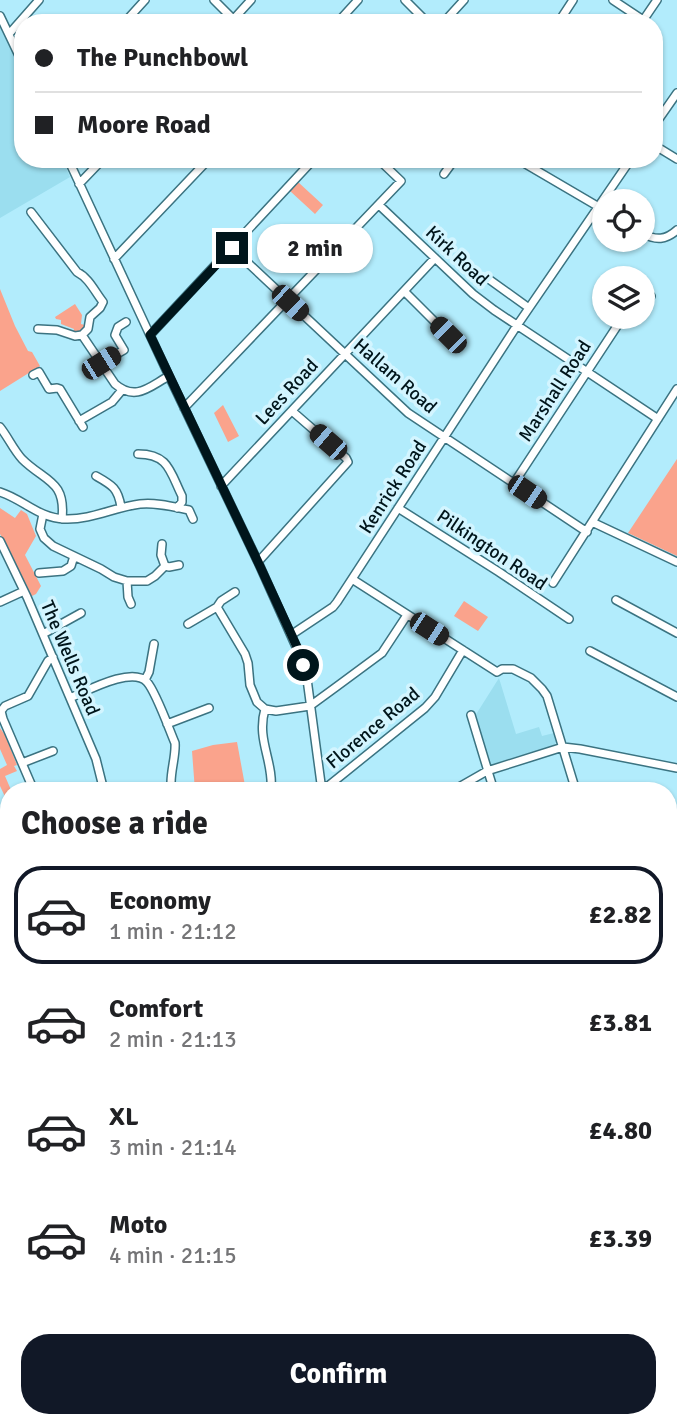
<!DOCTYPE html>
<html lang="en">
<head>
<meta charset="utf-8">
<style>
  body { margin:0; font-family:Signika,sans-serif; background:#f2f2f2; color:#202124; height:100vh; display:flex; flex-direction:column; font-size:26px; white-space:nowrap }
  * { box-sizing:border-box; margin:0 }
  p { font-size:23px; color:#757577 }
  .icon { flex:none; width:38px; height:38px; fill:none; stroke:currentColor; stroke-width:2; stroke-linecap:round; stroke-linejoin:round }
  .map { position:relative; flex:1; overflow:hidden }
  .details { position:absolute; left:0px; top:782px; width:677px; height:646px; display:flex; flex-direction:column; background:#fff; border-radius:28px 28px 0 0; box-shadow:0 2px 5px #0004 }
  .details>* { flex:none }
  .hud { position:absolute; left:14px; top:14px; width:649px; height:154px; border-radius:28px; box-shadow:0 2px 5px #0004; display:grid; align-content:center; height:154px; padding:0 21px; background:#fff }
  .controls { position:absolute; left:592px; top:189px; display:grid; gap:14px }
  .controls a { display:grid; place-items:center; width:63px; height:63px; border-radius:50%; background:#fff; box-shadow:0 2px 5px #0004; font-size:35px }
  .end { position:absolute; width:32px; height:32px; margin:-16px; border:9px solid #00151b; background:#fff; box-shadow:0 0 0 4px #fff }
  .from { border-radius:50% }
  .bubble { position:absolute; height:49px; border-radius:24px; background:#fff; box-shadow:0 2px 5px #0004; font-size:23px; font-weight:700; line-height:49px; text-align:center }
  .car { position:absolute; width:21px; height:42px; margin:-21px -10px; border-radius:9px; box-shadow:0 0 5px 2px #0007; background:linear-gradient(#222 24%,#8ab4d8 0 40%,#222 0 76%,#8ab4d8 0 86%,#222 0) }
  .hud b { display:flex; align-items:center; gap:24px; height:66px; font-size:26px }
  .hud b+b { border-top:2px solid #e0e0e0 }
  .hud i { width:18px; height:18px; background:#202124 }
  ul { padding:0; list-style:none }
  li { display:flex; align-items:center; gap:21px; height:98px; margin:0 14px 10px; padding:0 7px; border:4px solid transparent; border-radius:28px }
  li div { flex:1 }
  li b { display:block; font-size:26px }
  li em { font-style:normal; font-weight:700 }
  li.current { border-color:#111827 }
  li>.icon { width:63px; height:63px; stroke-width:1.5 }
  h2 { padding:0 21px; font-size:32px; line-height:84px }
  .action { display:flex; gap:14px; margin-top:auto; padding:14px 21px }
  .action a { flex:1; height:80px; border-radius:28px; background:#111827; color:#fff; font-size:28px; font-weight:700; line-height:80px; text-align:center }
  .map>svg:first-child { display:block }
  .built { fill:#9bdeef }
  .green { fill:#faa38c }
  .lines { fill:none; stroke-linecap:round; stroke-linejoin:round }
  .minor-casing { stroke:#3b7381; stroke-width:10 }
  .minor { stroke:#fff; stroke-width:7 }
  .route { stroke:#00151b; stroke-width:9 }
  .labels { text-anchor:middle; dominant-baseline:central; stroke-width:7; stroke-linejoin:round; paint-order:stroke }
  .street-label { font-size:19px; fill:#00151b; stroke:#d3f5ff }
</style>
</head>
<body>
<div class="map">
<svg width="677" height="1427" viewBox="0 0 677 1427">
  <rect width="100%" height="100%" fill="#b2ecfc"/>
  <path class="built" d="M0 26 23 75V159H62L70 177 0 218Z
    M499 678 516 734 539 727 542 736 554 733 557 741 554 745 490 765 475 716Z
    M298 1419H361L387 1427H299Z"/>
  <path class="green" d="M298 182 323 205 315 214 290 191Z
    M0 289 15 326 28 351 32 352 40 366 0 391Z
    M75 304 82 315 81 324 85 325 82 330 75 333 73 332 74 329 61 324V320L56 319 55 317Z
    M223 405 239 436 228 442 214 413Z
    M677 459V556L628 533Z
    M0 508 15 518 21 510 27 514 36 536 25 555 41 586 36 594 32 596 0 534Z
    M464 601 488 617 478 631 454 616Z
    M0 728 5 735 17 765 14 766 17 771 5 776 11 790 9 791V805L0 786V769L7 765 0 749Z
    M237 742 246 791H195L192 751 213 745Z"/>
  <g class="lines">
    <g class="minor-casing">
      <path id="minor" d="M214 0 237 23
        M405 0 428 23
        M613 0 643 20
        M0 16 23 64
        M642 22 657 0
        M124 23 145 0
        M230 23 251 0
        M337 23 358 0
        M443 23 464 0
        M558 23 573 0
        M9 34 39 0
        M654 126 677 93
        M654 145 677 159
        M68 159 169 376 258 562 297 649 307 679 322 791
        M517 159 604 210
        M444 174 455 159
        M79 184 103 159
        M379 205 473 294 494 310 658 419
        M31 212 77 272C89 278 95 292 103 302L100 308 90 317 88 329 82 335 75 336 57 330 38 329
        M642 233C656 241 666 240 677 230
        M232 248 408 413 587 532
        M114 259 209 159
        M490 280 529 308
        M404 291 448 335
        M642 291 651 296
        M82 335 115 384C136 402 150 386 169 376
        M150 335 314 159
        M101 363 124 350 115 335 118 327 126 322
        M33 375 39 372 49 389 57 388 60 389 83 427
        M184 408 401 181 378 159
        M79 421 112 402 122 390
        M0 427C8 437 13 449 22 459 45 482 66 480 62 519
        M138 454C169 454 170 472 182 496V502L177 508
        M96 476C112 485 118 488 121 507
        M514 483 623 317
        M221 486 435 258
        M0 492C23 499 38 518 65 519 91 520 115 507 140 504 156 502 174 507 189 510L193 519
        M398 508 499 572 569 619
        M43 514 40 529 44 538 53 546 101 569 114 577 127 581H147L155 576 165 566 169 567 179 565
        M592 522 677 562
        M0 541 27 597 96 759 104 791
        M162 544 161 555 165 566
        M258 562 348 462 346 458 292 411
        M39 573 63 571 71 566 74 556
        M352 579 497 672 502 669H513L531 678 542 689 547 696 576 791
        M127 581 128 597 131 604
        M553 583 677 389
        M616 600 677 633
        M0 602 24 591
        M217 607 221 601 235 592
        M188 624 217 607 245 654 248 663 250 685 257 702 265 709 276 711 310 706 336 687 382 653 407 615
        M43 634 81 613
        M291 635 333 607 337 602 516 327 631 159
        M590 651 677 697
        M145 680 149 672 154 644
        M70 698C87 691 132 666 147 682 156 692 169 729 175 743 176 755 171 769 171 783
        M265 709C256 740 274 761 271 791
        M1 711 3 719 34 791
        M1 711 5 706 28 696 48 661 53 657
        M471 715 494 791
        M167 724 209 708
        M22 763 53 751
        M322 791 425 708 435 697 463 650
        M452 791 487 771 563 747 580 749 677 768
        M668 862 677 863
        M668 945 677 955
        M0 1014 9 1020
        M668 1061 677 1054
        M668 1067 677 1077
        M0 1113 9 1126
        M0 1147 7 1139
        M0 1155 9 1163
        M0 1174 9 1163
        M668 1242 677 1235
        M0 1253 9 1256
        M9 1307C1 1322 0 1337 9 1350
        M668 1369 677 1361
        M197 1419 235 1427
        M291 1419 292 1427
        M458 1419 472 1427
        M508 1419 515 1427
        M1 1427 17 1423 22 1419
        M105 1427 109 1419
        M186 1427 190 1419
        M550 1427 560 1419
        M601 1427 609 1419"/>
    </g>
    <use href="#minor" class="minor"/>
  </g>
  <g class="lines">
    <path class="route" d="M232 248 150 335 258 562 298 649 303 665"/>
  </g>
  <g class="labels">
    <g class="street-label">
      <text transform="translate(457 256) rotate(43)">Kirk Road</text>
      <text transform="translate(395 376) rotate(41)">Hallam Road</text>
      <text transform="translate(555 391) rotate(-57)">Marshall Road</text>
      <text transform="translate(287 392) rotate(-47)">Lees Road</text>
      <text transform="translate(393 487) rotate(-57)">Kenrick Road</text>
      <text transform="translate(492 550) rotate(34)">Pilkington Road</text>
      <text transform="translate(70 658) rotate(67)">The Wells Road</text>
      <text transform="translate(373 728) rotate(-40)">Florence Road</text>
    </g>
  </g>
</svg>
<div class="controls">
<a><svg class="icon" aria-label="locate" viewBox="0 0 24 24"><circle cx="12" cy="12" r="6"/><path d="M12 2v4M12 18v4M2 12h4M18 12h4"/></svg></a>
<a><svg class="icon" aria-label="layers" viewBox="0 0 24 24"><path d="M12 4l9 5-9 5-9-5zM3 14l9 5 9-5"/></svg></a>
</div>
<i class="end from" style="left:303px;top:665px"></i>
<i class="end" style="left:232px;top:248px"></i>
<div class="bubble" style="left:257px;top:224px;width:116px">2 min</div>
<i class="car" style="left:290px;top:303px;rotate:133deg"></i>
<i class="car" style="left:448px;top:335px;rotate:315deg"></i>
<i class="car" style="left:101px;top:363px;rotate:58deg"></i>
<i class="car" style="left:328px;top:442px;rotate:311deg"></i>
<i class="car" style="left:527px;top:492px;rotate:124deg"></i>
<i class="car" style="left:429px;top:629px;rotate:123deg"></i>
<div class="hud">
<b><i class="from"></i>The Punchbowl</b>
<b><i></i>Moore Road</b>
</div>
<section class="details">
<h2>Choose a ride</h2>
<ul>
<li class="current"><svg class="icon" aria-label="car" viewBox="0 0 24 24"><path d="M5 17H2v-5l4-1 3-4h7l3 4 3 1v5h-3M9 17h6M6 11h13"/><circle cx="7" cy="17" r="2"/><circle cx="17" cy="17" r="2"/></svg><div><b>Economy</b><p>1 min · 21:12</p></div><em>£2.82</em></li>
<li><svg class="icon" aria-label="car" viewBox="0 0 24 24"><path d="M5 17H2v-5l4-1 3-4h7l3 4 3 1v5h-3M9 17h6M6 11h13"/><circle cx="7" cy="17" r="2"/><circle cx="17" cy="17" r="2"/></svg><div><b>Comfort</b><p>2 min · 21:13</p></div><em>£3.81</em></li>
<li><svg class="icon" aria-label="car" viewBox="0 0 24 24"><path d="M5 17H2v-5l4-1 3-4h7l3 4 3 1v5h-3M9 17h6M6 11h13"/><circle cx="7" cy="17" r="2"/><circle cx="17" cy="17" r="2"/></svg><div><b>XL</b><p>3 min · 21:14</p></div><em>£4.80</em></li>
<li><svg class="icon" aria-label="car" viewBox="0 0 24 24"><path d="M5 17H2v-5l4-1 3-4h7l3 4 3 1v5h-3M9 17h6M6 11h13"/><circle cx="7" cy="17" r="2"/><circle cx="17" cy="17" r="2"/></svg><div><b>Moto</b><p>4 min · 21:15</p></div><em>£3.39</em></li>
</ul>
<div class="action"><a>Confirm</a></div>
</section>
</div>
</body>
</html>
